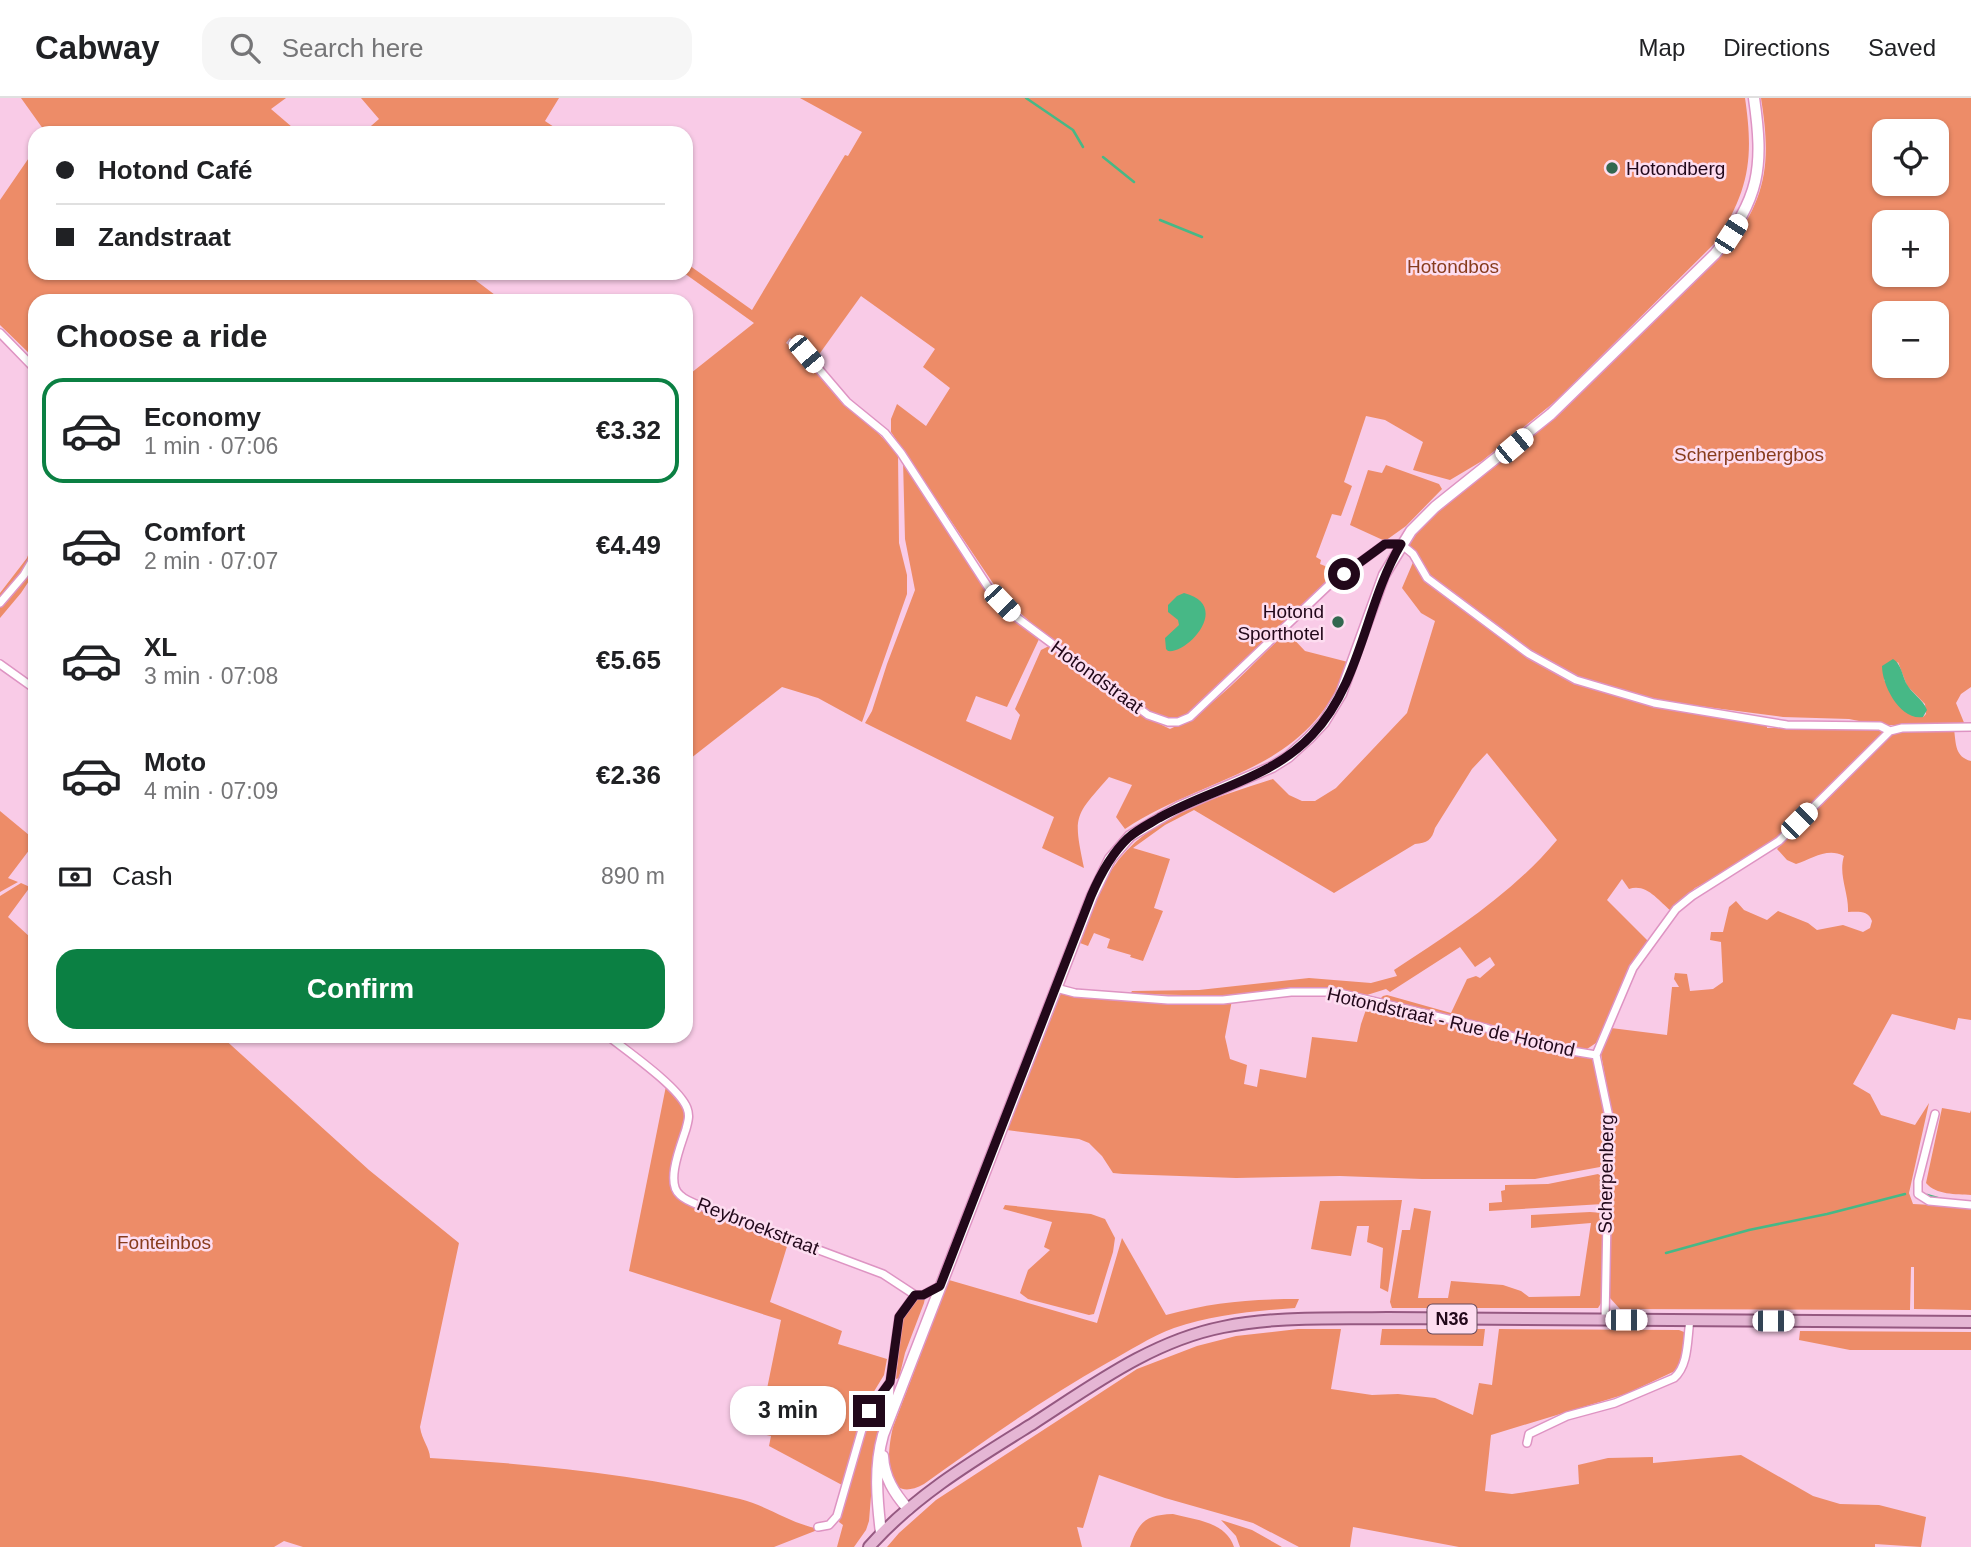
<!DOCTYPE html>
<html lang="en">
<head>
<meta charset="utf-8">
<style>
  body { margin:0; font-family:Helvetica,sans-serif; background:#f6f6f6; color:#202124; height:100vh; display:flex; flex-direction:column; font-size:26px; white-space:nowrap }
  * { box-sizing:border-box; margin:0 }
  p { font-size:23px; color:#757577 }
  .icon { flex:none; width:38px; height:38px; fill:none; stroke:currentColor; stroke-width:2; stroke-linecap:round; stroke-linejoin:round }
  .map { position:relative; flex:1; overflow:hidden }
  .sheet { position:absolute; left:28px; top:196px; width:665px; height:749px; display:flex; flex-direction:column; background:#fff; border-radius:21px; box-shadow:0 2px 5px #0004 }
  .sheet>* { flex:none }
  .guide { position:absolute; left:28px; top:28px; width:665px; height:154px; border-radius:21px; box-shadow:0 2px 5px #0004; display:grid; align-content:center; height:154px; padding:0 28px; background:#fff }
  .buttons { position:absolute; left:1872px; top:21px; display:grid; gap:14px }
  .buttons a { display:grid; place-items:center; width:77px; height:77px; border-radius:14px; background:#fff; box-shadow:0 2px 5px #0004; font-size:35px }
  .end { position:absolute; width:32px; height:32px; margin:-16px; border:9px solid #22081a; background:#fff; box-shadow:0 0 0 4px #fff }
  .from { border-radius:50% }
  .bubble { position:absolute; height:49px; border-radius:21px; background:#fff; box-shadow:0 2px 5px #0004; font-size:23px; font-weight:600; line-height:49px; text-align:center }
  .car { position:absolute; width:21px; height:42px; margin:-21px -10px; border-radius:9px; box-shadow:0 0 5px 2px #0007; background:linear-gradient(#fff 24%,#345 0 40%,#fff 0 76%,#345 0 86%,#fff 0) }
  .guide b { display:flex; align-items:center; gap:24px; height:66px; font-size:26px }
  .guide b+b { border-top:2px solid #e0e0e0 }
  .guide i { width:18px; height:18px; background:#202124 }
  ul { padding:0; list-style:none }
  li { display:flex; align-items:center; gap:21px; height:105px; margin:0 14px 10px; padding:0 14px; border:4px solid transparent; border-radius:21px }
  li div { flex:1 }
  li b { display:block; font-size:26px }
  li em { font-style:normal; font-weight:600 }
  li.selected { border-color:#0b8043 }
  li>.icon { width:63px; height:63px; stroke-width:1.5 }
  h2 { padding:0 28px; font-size:32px; line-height:84px }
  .pay { display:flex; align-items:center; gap:18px; height:77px; padding:0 28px; font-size:26px }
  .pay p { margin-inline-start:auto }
  .action { display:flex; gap:14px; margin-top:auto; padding:14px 28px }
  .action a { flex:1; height:80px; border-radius:21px; background:#0b8043; color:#fff; font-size:28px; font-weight:600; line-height:80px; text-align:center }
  header { display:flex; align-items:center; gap:42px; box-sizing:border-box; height:98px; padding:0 35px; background:#fff; border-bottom:2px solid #e0e0e0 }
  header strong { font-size:33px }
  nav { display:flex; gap:38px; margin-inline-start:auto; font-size:24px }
  .search { width:490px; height:63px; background:#f6f6f6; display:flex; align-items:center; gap:18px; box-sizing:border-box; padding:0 24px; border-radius:21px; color:#757577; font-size:26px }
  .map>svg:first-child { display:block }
  .green { fill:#ed8c68; fill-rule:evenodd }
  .water { fill:#47b886 }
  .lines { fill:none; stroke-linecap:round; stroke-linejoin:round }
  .stream { stroke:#47b886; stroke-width:2.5 }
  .street-casing { stroke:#de94c3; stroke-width:10 }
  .secondary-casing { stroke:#de94c3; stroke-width:13 }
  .primary-casing { stroke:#955981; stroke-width:14 }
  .street { stroke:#fff; stroke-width:7 }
  .secondary { stroke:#fff; stroke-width:10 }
  .primary { stroke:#e5b6d4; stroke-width:10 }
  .route { stroke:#22081a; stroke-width:9 }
  .poi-dot { fill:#32684f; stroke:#fdddf0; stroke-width:2.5 }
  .labels { text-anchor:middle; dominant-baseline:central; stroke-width:5; stroke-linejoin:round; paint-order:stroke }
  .shield { fill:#fdddf0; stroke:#64485a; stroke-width:2 }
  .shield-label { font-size:18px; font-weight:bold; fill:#22081a }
  .poi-label { font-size:19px; fill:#22081a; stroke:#fdddf0; text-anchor:start }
  .park-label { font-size:19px; fill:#883c1d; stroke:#fdddf0 }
  .street-label { font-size:19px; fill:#22081a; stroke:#fdddf0 }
</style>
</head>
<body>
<header>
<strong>Cabway</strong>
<div class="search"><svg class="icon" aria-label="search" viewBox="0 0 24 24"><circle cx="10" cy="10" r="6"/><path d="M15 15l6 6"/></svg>Search here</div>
<nav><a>Map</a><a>Directions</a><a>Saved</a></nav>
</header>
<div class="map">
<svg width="1971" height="1449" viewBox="0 0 1971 1449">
  <rect width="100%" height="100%" fill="#f9cbe7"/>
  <path class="green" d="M21 0H286L271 11 299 35H46Z
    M361 0H559L545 23 563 35H399L379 30 364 34 379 21Z
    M800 0H1745C1754 61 1749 92 1716 144L1557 302 1482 363 1450 382 1413 372 1423 344 1385 322 1366 318 1344 384 1352 388 1341 418 1332 416 1316 459 1321 462 1320 466 1330 470 1333 465 1344 470 1189 615C1174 624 1162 621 1147 612L1029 523 1001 497 891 334V321L897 306 926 328 950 290 923 269 935 251 861 198 815 262 810 254 790 240 786 245 805 259 898 356 899 445 907 477V496L862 624 818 600 782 589 686 664V279L754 225 684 175H686V165L752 212 845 57 848 58 862 34Z
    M1761 0H1971V589L1961 596 1956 605 1965 627H1879L1849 621 1783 619 1691 607 1690 613 1767 625V630H1880L1883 634 1771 747 1729 773 1695 790 1671 813C1658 802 1646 785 1629 791L1622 781 1607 802 1648 843 1633 865 1599 943 1587 951 1537 943 1586 957 1593 962 1606 1012 1605 1059 1604 1067 1600 1069 1535 1081H1422L1340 1078 1236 1080 1123 1076 1113 1075 1102 1058 1089 1045 1079 1041 1007 1032 1061 895 1232 902 1225 939 1230 961 1247 967 1244 986 1257 989 1260 971 1306 980 1312 939 1357 944 1361 926 1369 903 1379 902 1383 898 1387 897 1451 915 1467 881 1476 878 1480 880 1495 867 1490 859 1475 869 1460 849 1390 894 1386 891 1367 897 1294 891 1236 898 1130 896 1132 893 1199 892 1309 880 1371 885 1397 878 1394 872C1452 834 1512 796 1557 742L1487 655 1472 671 1435 730C1432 742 1427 745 1415 746L1334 795 1194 712 1165 727 1133 750 1170 761 1154 810 1163 813 1143 863 1130 859 1131 857 1107 850 1110 841 1094 835 1088 848 1080 845C1089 820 1097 793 1112 771 1148 717 1216 700 1273 681L1289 697 1302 703H1315L1336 690 1407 615 1435 523 1421 515 1402 490 1414 462 1405 452V449L1437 412 1512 356 1558 317 1727 151C1768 99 1771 63 1761 0ZM1885 33H1937V86H1885ZM1885 124H1937V177H1885ZM1885 215H1937V268H1885ZM1898 564 1907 588 1925 606 1926 616 1923 619 1884 582Z
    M35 51V175H466L503 203H35V261L0 227V102Z
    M903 362 991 498 1040 539 1007 609 976 598 966 623 1011 642 1020 617 1015 611 1041 552 1051 547 1154 623 1170 631C1216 610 1249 568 1287 534L1305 553 1348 564C1311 675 1209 675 1125 731L1116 719 1132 687 1109 679C1074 719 1073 717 1084 770L1042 750 1054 719 865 625 872 613 887 566 915 492 905 441Z
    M1386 367 1439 386 1442 391 1406 428 1385 443 1350 427 1368 372 1382 375Z
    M35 438V474L21 495 0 520V495L27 460Z
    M1954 631C1956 646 1955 659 1971 663V922L1958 920 1955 932 1892 916 1853 986 1870 996 1881 1017 1915 1027 1929 1005 1909 1095 1913 1106 1971 1109V1212L1914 1211V1169H1911L1910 1212 1620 1211 1610 1200 1608 1119 1612 1017 1601 956 1611 930 1667 937 1672 889H1679L1674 881 1675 875 1687 876 1690 893 1713 891 1723 884 1721 844 1710 842 1711 834H1723L1729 809 1736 803 1744 812 1767 822 1778 813 1808 825 1817 832 1843 827 1863 834 1870 830 1872 823C1868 812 1858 814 1848 814 1849 795 1838 777 1844 758 1827 749 1812 761 1796 766L1787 762 1777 751 1889 634Z
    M0 713 35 742V754L30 751 8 780 18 784 0 794Z
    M21 785 30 789 8 819 30 839 35 840V938H221L369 1072 459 1145 420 1329C422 1343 430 1350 430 1360 534 1366 639 1376 740 1401 768 1408 791 1426 820 1431L774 1449H303L284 1443 274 1449H0V798Z
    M666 988C674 995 683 1004 685 1015 690 1041 650 1083 682 1102L789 1142 770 1204 842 1233 838 1246 887 1261 884 1277 864 1310 842 1387 769 1348 771 1338 758 1335 781 1222 629 1173Z
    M1942 1010 1970 1015 1971 1012V1097C1956 1096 1936 1097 1926 1085Z
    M1598 1076 1604 1080 1603 1106 1489 1113V1105L1502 1104 1501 1093 1505 1092V1087L1548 1086Z
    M1402 1102 1388 1194 1380 1190 1383 1150 1367 1144 1369 1128H1357L1351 1158 1311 1151 1320 1103Z
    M1005 1107 1091 1116 1105 1121 1115 1140 1113 1154 1094 1216 1089 1217 1028 1201 1020 1195 1028 1172 1050 1152 1044 1149 1052 1124 1003 1111Z
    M1414 1110 1431 1113 1418 1200H1448L1451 1183 1503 1187 1521 1193 1529 1199 1580 1198 1591 1125 1531 1130V1117L1590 1114 1603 1115V1202L1598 1210H1392L1390 1204 1402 1132H1410Z
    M1122 1140 1166 1217C1213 1204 1250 1201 1299 1201L1295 1210C1253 1213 1213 1217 1174 1230 1150 1239 1129 1253 1107 1265 1043 1301 984 1343 924 1386 882 1409 887 1353 893 1329L949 1182 1097 1225Z
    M922 1198 925 1200 924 1205 905 1255 899 1280 896 1281 902 1219 915 1201Z
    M1298 1231H1341L1331 1291 1372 1297 1398 1296 1435 1300 1473 1317 1479 1285 1492 1287 1499 1231 1679 1232 1684 1234C1684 1248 1684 1262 1675 1273L1626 1296 1491 1337 1485 1393 1512 1396 1579 1386 1578 1367 1608 1360 1653 1359V1365L1741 1357 1813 1398 1840 1406 1879 1407 1926 1419 1921 1449 1875 1446V1449H1459L1353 1429 1350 1449H1299L1253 1425 1165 1400 1099 1377 1083 1430 1077 1429 1082 1449H887L899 1435 936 1402 1137 1271 1197 1248 1236 1238Z
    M1382 1231H1485L1483 1248 1380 1247Z
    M1800 1233 1971 1234V1252H1850L1799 1242Z
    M883 1297 885 1304 873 1373 869 1423 866 1432 854 1449H837L843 1427 839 1424 866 1325Z
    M1173 1416C1196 1422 1226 1424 1234 1449H1130C1139 1423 1146 1417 1173 1416Z
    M1221 1422 1252 1432 1282 1449H1240L1236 1438Z"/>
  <path class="water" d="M1184 495C1232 507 1188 556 1168 553L1166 551 1165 540 1179 527 1178 522 1168 514V507L1177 498Z
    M1893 561C1901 566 1902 576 1906 585 1911 595 1923 601 1927 612L1923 619C1900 623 1882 587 1882 568Z"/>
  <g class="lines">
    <path class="stream" d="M1026 0 1073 32 1083 49
      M1103 59 1134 84
      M1160 122 1202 139
      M1927 1097 1941 1101
      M1666 1155 1749 1132 1827 1116 1905 1096"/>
    <g class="street-casing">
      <path id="street" d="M0 235 35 271
        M806 256 847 304 885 335 901 355 992 495 1012 516 1148 617 1168 624H1178L1190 619 1329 487 1385 446H1401L1413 456 1427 480 1529 556 1576 582 1654 605 1787 627 1880 628 1890 633
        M0 505 24 477 35 458
        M0 566 35 591
        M1056 890 1075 895 1168 902H1223L1291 894H1335L1486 930 1542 948 1596 957
        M608 938C627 953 679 989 687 1010 690 1018 688 1023 686 1031 681 1047 665 1085 680 1097 686 1103 696 1106 704 1109L883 1176 915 1197H923L940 1188
        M1935 1016 1918 1083V1096L1929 1103 1971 1107
        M1605 1222 1609 1019 1596 957 1633 870 1676 811 1692 798 1779 743 1890 633 1902 630 1971 629
        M889 1317 890 1284 899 1219 915 1197
        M1527 1345 1529 1336 1567 1318 1615 1305 1674 1280C1689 1267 1687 1241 1690 1222
        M818 1429 829 1427 837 1418 863 1328 869 1313 890 1284"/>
    </g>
    <g class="secondary-casing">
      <path id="secondary" d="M883 1358C884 1379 894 1395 908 1411
        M881 1435C877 1402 874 1369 883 1337L1092 798 1110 761 1130 738 1179 709 1272 669 1288 659 1309 640 1324 624 1341 596 1384 477 1411 433 1435 409 1551 316 1715 156C1760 101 1764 69 1754 0"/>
    </g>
    <g class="primary-casing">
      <path id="primary" d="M869 1449C915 1397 976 1361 1034 1325 1093 1287 1152 1243 1223 1229 1276 1218 1333 1221 1387 1220L1971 1224"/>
    </g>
    <use href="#street" class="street"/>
    <use href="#secondary" class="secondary"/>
    <use href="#primary" class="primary"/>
  </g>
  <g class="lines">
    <path class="route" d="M869 1313 890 1284 899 1219 915 1197H923L940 1188 1091 798C1100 777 1111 756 1128 740 1137 732 1149 726 1159 720 1210 691 1271 681 1312 637 1362 584 1365 506 1401 446H1385L1344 476"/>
  </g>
  <g class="poi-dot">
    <circle cx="1612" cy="70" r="7"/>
    <circle cx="1338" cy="524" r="7"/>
  </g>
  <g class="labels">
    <rect class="shield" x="1427.5" y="1206.5" width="49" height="29" rx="5"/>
    <g class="shield-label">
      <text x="1452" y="1221">N36</text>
    </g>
    <g class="poi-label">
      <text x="1626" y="70">Hotondberg</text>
      <text x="1324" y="513" text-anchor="end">Hotond<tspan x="1324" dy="22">Sporthotel</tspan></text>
    </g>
    <g class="park-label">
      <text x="1453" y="168">Hotondbos</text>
      <text x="1749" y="356">Scherpenbergbos</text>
      <text x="164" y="1144">Fonteinbos</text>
    </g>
    <g class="street-label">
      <text transform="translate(1097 579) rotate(36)">Hotondstraat</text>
      <text transform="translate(1451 924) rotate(13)">Hotondstraat - Rue de Hotond</text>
      <text transform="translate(1606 1076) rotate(-89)">Scherpenberg</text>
      <text transform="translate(758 1128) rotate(21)">Reybroekstraat</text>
    </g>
  </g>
</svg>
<div class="buttons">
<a><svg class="icon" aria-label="locate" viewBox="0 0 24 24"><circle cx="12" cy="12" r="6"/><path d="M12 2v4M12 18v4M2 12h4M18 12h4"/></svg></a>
<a>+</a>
<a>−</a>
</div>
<i class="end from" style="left:1344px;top:476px"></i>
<i class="end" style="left:869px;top:1313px"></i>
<div class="bubble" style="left:730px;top:1288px;width:116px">3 min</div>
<i class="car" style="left:1731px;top:136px;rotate:33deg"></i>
<i class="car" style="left:806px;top:256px;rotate:140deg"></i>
<i class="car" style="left:1514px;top:348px;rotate:50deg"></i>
<i class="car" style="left:1002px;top:505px;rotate:136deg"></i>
<i class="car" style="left:1799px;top:723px;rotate:45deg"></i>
<i class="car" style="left:1626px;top:1222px;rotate:90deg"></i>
<i class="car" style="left:1773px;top:1223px;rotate:90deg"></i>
<div class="guide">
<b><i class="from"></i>Hotond Café</b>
<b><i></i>Zandstraat</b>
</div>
<section class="sheet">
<h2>Choose a ride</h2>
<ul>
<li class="selected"><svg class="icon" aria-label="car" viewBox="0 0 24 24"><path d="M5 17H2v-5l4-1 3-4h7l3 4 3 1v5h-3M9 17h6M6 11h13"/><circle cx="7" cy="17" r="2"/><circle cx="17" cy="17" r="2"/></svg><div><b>Economy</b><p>1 min · 07:06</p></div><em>€3.32</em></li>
<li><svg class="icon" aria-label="car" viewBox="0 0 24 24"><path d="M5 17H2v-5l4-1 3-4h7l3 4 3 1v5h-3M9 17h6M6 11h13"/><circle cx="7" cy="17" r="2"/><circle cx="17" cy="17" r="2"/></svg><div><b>Comfort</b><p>2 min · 07:07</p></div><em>€4.49</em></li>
<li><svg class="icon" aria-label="car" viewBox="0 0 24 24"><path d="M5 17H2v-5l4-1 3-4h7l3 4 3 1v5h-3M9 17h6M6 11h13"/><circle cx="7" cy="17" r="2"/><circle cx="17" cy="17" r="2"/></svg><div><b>XL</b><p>3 min · 07:08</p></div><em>€5.65</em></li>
<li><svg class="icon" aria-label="car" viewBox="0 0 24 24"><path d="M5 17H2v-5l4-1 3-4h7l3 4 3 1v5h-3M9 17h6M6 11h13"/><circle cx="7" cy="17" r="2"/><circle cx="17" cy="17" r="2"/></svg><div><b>Moto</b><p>4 min · 07:09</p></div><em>€2.36</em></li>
</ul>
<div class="pay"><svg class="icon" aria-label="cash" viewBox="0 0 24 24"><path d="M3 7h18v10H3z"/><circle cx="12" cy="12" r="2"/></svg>Cash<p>890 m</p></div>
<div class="action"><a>Confirm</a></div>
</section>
</div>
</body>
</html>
